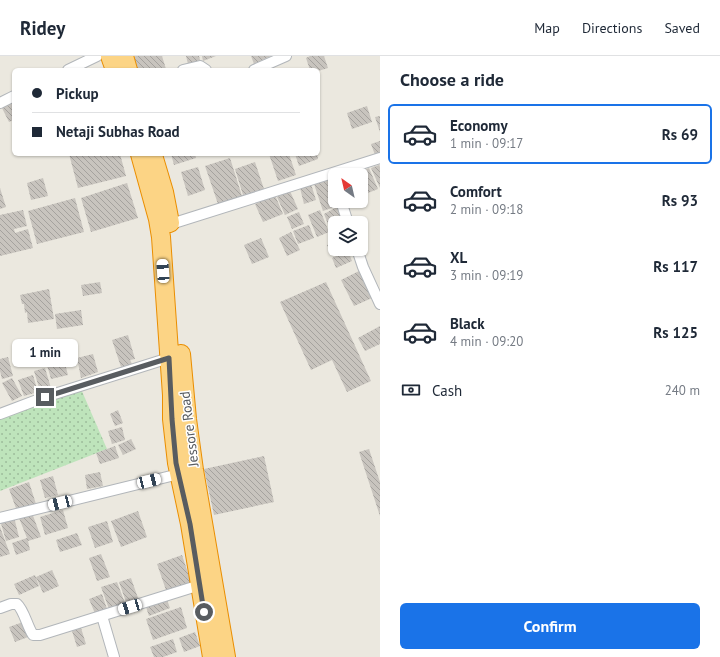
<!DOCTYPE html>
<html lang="en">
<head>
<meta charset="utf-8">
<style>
  body { margin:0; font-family:"PT Sans",sans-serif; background:#f2f2f3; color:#1f2937; height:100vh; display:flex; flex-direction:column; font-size:15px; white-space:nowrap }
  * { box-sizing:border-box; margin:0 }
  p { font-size:13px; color:#747a83 }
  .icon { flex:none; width:22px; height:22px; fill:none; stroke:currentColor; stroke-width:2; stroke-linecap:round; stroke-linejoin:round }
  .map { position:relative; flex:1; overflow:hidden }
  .details { display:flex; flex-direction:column; background:#fff; width:340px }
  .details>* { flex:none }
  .top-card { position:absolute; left:12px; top:12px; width:308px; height:88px; border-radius:6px; box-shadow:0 1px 3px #0004; display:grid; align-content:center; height:88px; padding:0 20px; background:#fff }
  .needle { width:26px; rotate:326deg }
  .buttons { position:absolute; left:328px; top:112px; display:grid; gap:8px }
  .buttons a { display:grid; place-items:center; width:40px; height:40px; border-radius:6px; background:#fff; box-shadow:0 1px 3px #0004; font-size:20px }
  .end { position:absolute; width:18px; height:18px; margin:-9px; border:5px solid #585c60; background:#fff; box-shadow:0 0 0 2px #fff }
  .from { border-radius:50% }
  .bubble { position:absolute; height:28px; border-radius:6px; background:#fff; box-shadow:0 1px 3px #0004; font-size:13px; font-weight:800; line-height:28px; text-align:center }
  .car { position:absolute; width:12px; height:24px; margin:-12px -6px; border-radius:5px; box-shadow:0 0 3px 1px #0007; background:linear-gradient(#fff 24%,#345 0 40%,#fff 0 76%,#345 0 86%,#fff 0) }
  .top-card b { display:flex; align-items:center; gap:14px; height:38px; font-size:15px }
  .top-card b+b { border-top:1px solid #e0e1e3 }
  .top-card i { width:10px; height:10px; background:#1f2937 }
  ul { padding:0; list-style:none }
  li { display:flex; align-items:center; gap:12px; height:60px; margin:0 8px 6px; padding:0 12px; border:2px solid transparent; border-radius:6px }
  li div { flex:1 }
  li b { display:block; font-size:15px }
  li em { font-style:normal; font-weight:800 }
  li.selected { border-color:#1a73e8 }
  li>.icon { width:36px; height:36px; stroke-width:1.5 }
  h2 { padding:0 20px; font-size:18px; line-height:48px }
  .pay { display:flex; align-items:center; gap:10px; height:44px; padding:0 20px; font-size:15px }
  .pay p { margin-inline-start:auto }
  .button { display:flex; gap:8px; margin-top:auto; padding:8px 20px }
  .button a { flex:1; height:46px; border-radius:6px; background:#1a73e8; color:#fff; font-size:16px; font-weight:800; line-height:46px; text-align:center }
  header { display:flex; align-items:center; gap:24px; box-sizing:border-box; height:56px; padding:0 20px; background:#fff; border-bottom:1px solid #e0e1e3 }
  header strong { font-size:19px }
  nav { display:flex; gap:22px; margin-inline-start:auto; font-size:14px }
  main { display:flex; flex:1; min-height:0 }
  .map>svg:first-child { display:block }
  .park { fill:url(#park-dots) }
  .building { fill:url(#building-back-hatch) }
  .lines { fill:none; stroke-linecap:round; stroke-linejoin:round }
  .street-casing { stroke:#b2b6ba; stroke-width:12 }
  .highway-casing { stroke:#ea8e01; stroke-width:20 }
  .street { stroke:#fff; stroke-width:10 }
  .highway { stroke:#fcd485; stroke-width:18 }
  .route { stroke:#585c60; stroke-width:5 }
  .labels { text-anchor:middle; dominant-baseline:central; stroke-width:3; stroke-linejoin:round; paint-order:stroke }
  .street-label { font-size:14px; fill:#585c60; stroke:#fff }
</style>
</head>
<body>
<header>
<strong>Ridey</strong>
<nav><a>Map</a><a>Directions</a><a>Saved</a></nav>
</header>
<main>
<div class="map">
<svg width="380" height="601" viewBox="0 0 380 601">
  <defs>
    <pattern id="park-dots" width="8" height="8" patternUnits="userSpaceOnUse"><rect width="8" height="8" fill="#bee4bb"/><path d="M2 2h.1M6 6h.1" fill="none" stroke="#9dbc9b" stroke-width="1.8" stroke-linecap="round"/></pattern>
    <pattern id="building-back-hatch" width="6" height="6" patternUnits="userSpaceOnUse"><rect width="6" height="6" fill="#c8c4be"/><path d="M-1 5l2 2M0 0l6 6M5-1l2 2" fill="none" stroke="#a5a29e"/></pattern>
  </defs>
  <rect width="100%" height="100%" fill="#ebe8df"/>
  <path class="park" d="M81 333 107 393 0 435V362Z"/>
  <path class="building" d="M136 0H162L166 13 163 14H137L133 1Z
    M186 0H199L200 4 188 8Z
    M202 0H216L203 5Z
    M251 0H271L254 8Z
    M310 0H324L328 12 318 15V14H310L306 2Z
    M14 43V64L9 66 1 50Z
    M367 50 372 66 352 73 347 57Z
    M380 60V76L375 61Z
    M380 85V97L375 99 371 88Z
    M69 98H120L126 120 78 132Z
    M171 98H195L196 102 174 109Z
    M269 98H289L296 119 278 125Z
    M295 98H317L318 103 299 110Z
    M230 102 242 140 218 148 205 110Z
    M255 106 264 133 243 139 235 113Z
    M379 109 380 111V132L371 112Z
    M198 111 205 134 188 140 181 116Z
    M369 112 378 133 368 137 359 116Z
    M43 122 48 140 31 144 27 127Z
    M330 122 335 136V145H338L340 149 323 155 314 128Z
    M127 127 138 162 91 176 81 142Z
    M311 128 316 144 304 148 300 132Z
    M0 132 6 151 0 153Z
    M290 135 298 153 285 159 277 141Z
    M275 139 283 158 263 166 255 148Z
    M75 142 84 176 37 188 28 155Z
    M337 151 342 161 328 168 324 158Z
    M23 154 27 170 14 173 15 177 28 173 33 192 0 200V159Z
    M320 154 329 176 317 181 308 159Z
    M299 156 304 168 292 173 287 161Z
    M343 163 344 167H335V180L333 181 328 169Z
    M309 169 314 182 298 188 293 175Z
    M291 176 300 194 287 200 279 182Z
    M261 182 269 201 252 208 244 189Z
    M335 186V193H345L332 199 327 189Z
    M348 195 352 205 336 212 332 202Z
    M359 215 372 242 354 250 341 224Z
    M100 226 102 237 83 240 81 229Z
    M326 226 371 325 347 336 332 304 311 314 280 246Z
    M49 233 54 263 28 267 27 256 25 257 24 248H22L20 239Z
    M81 254 83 269 57 273 55 258Z
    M380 270V288L365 295 358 282Z
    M128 279 135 303 130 304 132 308 121 311 112 284Z
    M41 285 45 305 33 308 29 288Z
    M93 298 98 316 81 322 77 302Z
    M8 301 13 320 2 323 0 315V303Z
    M64 304 68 319 51 323 47 309Z
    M45 312 51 332 40 335 34 315Z
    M33 319 38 336 24 340 18 324Z
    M12 322 22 340 12 345 2 327Z
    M118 354 123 367 115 370 110 358Z
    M122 371 125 384 112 388 108 375Z
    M131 383 136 393 123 399 118 389Z
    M115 390 119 402 100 408 96 397Z
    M369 393 380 426V460L359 396Z
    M264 400 274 446 214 459 204 413Z
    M100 416 103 430 87 433 85 419Z
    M53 420 58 439 45 442 40 424Z
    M29 426 36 448 17 455 9 433Z
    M63 454 68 472 45 479 40 461Z
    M138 455 147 481 121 491 111 465Z
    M32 457 41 481 28 485 30 494 16 499 12 487 27 482 19 462Z
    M14 461 19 481 6 485 0 464Z
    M107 465 113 486 95 492 88 471Z
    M0 471 10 498 0 501Z
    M77 477 82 489 60 496 56 484Z
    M101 498 110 521 97 525 89 502Z
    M182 499 192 529 167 537 157 508Z
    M52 514 59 530 43 537 36 521Z
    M35 519 39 530 19 539 14 528Z
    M131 522 138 542 126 546 119 526Z
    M117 526 125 547 109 553 101 531Z
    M102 538 108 556 96 560 89 543Z
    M166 541 170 552 149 560 145 548Z
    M181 551 187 572 153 584 146 563Z
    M23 566 28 581 15 586 9 571Z
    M81 572 86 588 77 591 72 575Z
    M195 576 200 590 184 596 179 582Z
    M173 583 177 596 163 601H154L150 591Z"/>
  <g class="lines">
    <g class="street-casing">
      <path id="street" d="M68 14 97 0
        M183 14 200 10 206 14
        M254 14 286 0
        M0 47 14 40
        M341 145 348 167
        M171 168 380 102
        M357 193 363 211 380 248
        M0 358 45 341 169 302
        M0 462 179 418
        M0 552 11 548H17C24 554 27 570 33 579H40L200 529
        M102 560 114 601"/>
    </g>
    <g class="highway-casing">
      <path id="highway" d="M110 0 115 14
        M124 0 128 14
        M140 98 158 163 161 181 172 339V363L177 407 190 468 212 601
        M153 99 164 136 170 167
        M181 298 187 363 194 414 226 601"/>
    </g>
    <use href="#street" class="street"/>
    <use href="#highway" class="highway"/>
  </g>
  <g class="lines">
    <path class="route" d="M45 341 169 302 172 363 176 407 190 468 204 556"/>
  </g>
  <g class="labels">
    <g class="street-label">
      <text transform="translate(189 373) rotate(-97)">Jessore Road</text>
    </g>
  </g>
</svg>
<div class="buttons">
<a><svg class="needle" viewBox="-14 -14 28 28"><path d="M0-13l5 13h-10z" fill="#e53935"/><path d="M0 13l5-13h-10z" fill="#747a83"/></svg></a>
<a><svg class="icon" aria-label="layers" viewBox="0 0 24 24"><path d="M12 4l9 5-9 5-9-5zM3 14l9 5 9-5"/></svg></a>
</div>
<i class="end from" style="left:204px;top:556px"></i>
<i class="end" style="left:45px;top:341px"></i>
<div class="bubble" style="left:12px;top:283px;width:66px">1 min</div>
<i class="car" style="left:163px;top:215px;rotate:356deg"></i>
<i class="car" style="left:149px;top:425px;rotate:76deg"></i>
<i class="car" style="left:60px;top:447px;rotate:256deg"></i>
<i class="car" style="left:130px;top:551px;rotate:253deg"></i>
<div class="top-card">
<b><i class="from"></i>Pickup</b>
<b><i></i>Netaji Subhas Road</b>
</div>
</div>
<section class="details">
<h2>Choose a ride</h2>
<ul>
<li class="selected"><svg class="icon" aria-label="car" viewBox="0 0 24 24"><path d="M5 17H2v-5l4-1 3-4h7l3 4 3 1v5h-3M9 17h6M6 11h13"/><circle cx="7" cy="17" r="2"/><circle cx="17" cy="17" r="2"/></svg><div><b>Economy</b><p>1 min · 09:17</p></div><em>Rs 69</em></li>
<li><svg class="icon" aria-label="car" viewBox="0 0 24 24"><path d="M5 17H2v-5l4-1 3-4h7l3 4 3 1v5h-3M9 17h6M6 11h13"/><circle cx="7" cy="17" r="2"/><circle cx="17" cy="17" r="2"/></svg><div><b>Comfort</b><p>2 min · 09:18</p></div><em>Rs 93</em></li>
<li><svg class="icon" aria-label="car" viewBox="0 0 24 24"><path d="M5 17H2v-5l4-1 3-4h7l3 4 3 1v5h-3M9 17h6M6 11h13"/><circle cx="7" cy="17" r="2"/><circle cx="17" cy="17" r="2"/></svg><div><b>XL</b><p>3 min · 09:19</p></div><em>Rs 117</em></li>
<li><svg class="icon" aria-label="car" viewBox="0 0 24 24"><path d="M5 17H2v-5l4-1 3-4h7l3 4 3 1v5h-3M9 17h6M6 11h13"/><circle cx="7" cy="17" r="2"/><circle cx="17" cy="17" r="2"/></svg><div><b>Black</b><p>4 min · 09:20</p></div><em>Rs 125</em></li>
</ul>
<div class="pay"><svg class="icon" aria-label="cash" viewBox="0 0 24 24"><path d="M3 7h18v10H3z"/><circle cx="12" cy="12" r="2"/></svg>Cash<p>240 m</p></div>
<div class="button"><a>Confirm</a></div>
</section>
</main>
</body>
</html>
